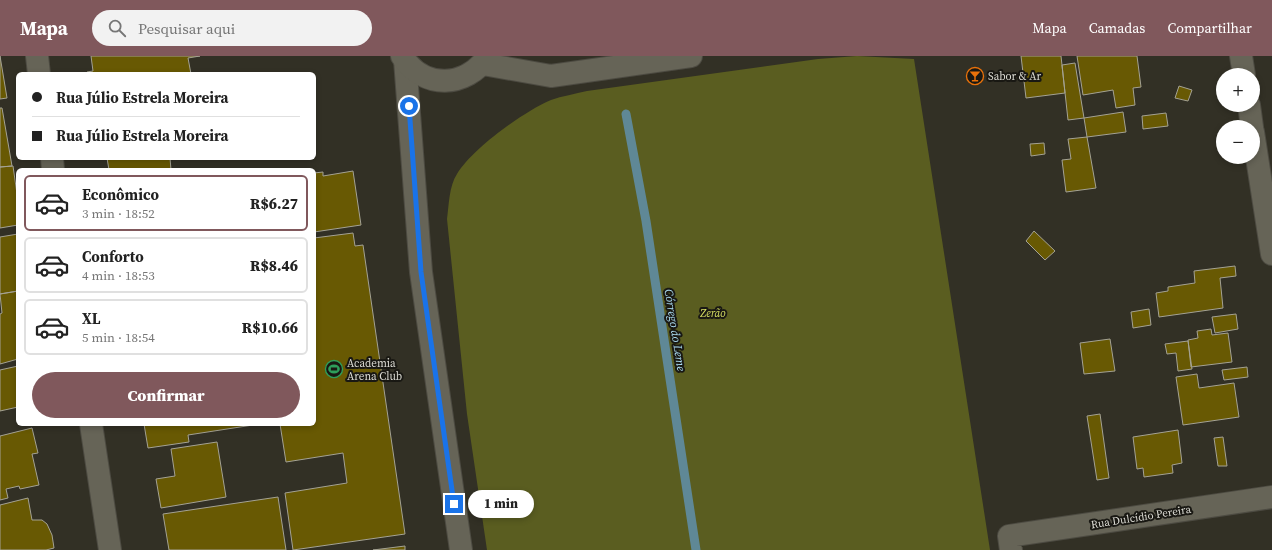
<!DOCTYPE html>
<html lang="pt">
<head>
<meta charset="utf-8">
<style>
  body { margin:0; font-family:"Source Serif 4",serif; background:#f2f2f2; color:#222; height:100vh; display:flex; flex-direction:column; font-size:15px; white-space:nowrap }
  * { box-sizing:border-box; margin:0 }
  p { font-size:13px; color:#767676 }
  .icon { flex:none; width:22px; height:22px; fill:none; stroke:currentColor; stroke-width:2; stroke-linecap:round; stroke-linejoin:round }
  .map { position:relative; flex:1; overflow:hidden }
  .details { position:absolute; left:16px; top:112px; width:300px; height:258px; display:flex; flex-direction:column; background:#fff; border-radius:6px; box-shadow:0 2px 6px #0003 }
  .details>* { flex:none }
  .guide { position:absolute; left:16px; top:16px; width:300px; height:88px; border-radius:6px; box-shadow:0 2px 6px #0003; display:grid; align-content:center; height:88px; padding:0 16px; background:#fff }
  .controls { position:absolute; left:1216px; top:12px; display:grid; gap:8px }
  .controls a { display:grid; place-items:center; width:44px; height:44px; border-radius:50%; background:#fff; box-shadow:0 2px 6px #0003; font-size:20px }
  .end { position:absolute; width:18px; height:18px; margin:-9px; border:5px solid #1a73e8; background:#fff; box-shadow:0 0 0 2px #fff }
  .from { border-radius:50% }
  .bubble { position:absolute; height:28px; border-radius:14px; background:#fff; box-shadow:0 2px 6px #0003; font-size:13px; font-weight:800; line-height:28px; text-align:center }
  .guide b { display:flex; align-items:center; gap:14px; height:38px; font-size:15px }
  .guide b+b { border-top:1px solid #e0e0e0 }
  .guide i { width:10px; height:10px; background:#222 }
  ul { padding:7px 0 0; list-style:none }
  li { display:flex; align-items:center; gap:12px; height:56px; margin:0 8px 6px; padding:0 8px; border:2px solid #e0e0e0; border-radius:6px }
  li div { flex:1 }
  li b { display:block; font-size:15px }
  li em { font-style:normal; font-weight:800 }
  li.selected { border-color:#80585c }
  li>.icon { width:36px; height:36px; stroke-width:1.5 }
  .action { display:flex; gap:8px; margin-top:auto; padding:8px 16px }
  .action a { flex:1; height:46px; border-radius:24px; background:#80585c; color:#fff; font-size:16px; font-weight:800; line-height:46px; text-align:center }
  header { display:flex; align-items:center; gap:24px; box-sizing:border-box; height:56px; padding:0 20px; background:#80585c; color:#fff }
  header strong { font-size:19px }
  nav { display:flex; gap:22px; margin-inline-start:auto; font-size:14px }
  .search { width:280px; height:36px; background:#f2f2f2; display:flex; align-items:center; gap:10px; box-sizing:border-box; padding:0 14px; border-radius:22px; color:#767676; font-size:15px }
  .map>svg:first-child { display:block }
  .green { fill:#5a5d20 }
  .lines { fill:none; stroke-linecap:round; stroke-linejoin:round }
  .stream { stroke:#5f8896; stroke-width:9 }
  .building { fill:#685903; stroke:#a4a294 }
  .minor-casing { stroke:#4d4b42; stroke-width:24 }
  .tertiary-casing { stroke:#4d4b42; stroke-width:24 }
  .minor { stroke:#666457; stroke-width:22 }
  .tertiary { stroke:#666457; stroke-width:22 }
  .route { stroke:#1a73e8; stroke-width:5 }
  .labels { text-anchor:middle; dominant-baseline:central; stroke-width:4; stroke-linejoin:round; paint-order:stroke }
  .poi-label { font-size:11px; fill:#dddcd5; stroke:#191813; text-anchor:start }
  .park-label { font-size:11px; font-style:italic; fill:#d8e062; stroke:#191813 }
  .street-label { font-size:11px; fill:#dddcd5; stroke:#191813 }
  .water-label { font-size:12px; font-style:italic; fill:#acddf3; stroke:#191813 }
</style>
</head>
<body>
<header>
<strong>Mapa</strong>
<div class="search"><svg class="icon" aria-label="search" viewBox="0 0 24 24"><circle cx="10" cy="10" r="6"/><path d="M15 15l6 6"/></svg>Pesquisar aqui</div>
<nav><a>Mapa</a><a>Camadas</a><a>Compartilhar</a></nav>
</header>
<div class="map">
<svg width="1272" height="494" viewBox="0 0 1272 494">
  <rect width="100%" height="100%" fill="#323025"/>
  <path class="green" d="M857 0 914 3 990 494H487L467 358 447 163C449 149 449 130 457 118 473 92 523 56 551 44 562 40 575 38 587 35L818 3Z"/>
  <g class="lines">
    <path class="stream" d="M626 58 646 165 696 494"/>
  </g>
  <path class="building" d="M0 0 7 42 0 43Z
    M91 0H200L188 2 191 18H88L87 16 93 15Z
    M1021 0H1061L1065 37 1026 42Z
    M1077 0H1137L1141 31 1133 32 1135 49 1116 52 1113 34 1083 39Z
    M1075 7 1084 62 1068 64 1062 9Z
    M1179 30 1192 34 1188 45 1175 42Z
    M0 52H2L12 110 0 111Z
    M1123 56 1126 76 1087 81 1084 62Z
    M1166 57 1168 70 1143 73 1142 60Z
    M1087 81 1096 132 1066 136 1062 104 1071 103 1068 83Z
    M1044 87 1045 98 1031 100 1030 88Z
    M107 102H170L171 114H109Z
    M13 110 18 145V169L0 172V111Z
    M353 115 361 169 314 176V117L323 116V120Z
    M1034 175 1055 195 1045 204 1026 185Z
    M353 177 355 190 363 189 405 478 293 494 285 437 347 427 343 397 286 406 280 368H314V182Z
    M18 178V235L0 238V181Z
    M1235 210 1236 220 1220 222 1223 252 1159 261 1156 237 1168 235V231L1195 227 1194 215Z
    M18 235V303L0 308V258L2 257 0 238Z
    M1149 253 1151 269 1133 272 1131 256Z
    M1236 258 1238 273 1215 277 1212 261Z
    M1211 273 1212 279 1228 277 1232 306 1191 311 1188 284 1198 282 1197 275Z
    M1110 283 1115 315 1084 318 1080 287Z
    M1188 285 1192 313 1178 315 1176 297 1167 298 1165 288Z
    M18 310V351L0 355V314Z
    M1247 311 1248 321 1224 324 1222 314Z
    M1197 318 1199 332 1234 327 1239 361 1183 369 1176 321Z
    M1100 358 1109 422 1097 424 1087 360Z
    M144 368H253V369L188 379 189 386 148 392Z
    M32 372 38 397 32 398 39 429 20 433 19 430 6 433 8 442 0 444V380Z
    M1178 374 1182 407 1172 409 1173 417 1144 421 1143 412 1137 413 1133 381Z
    M1223 381 1227 410H1218L1214 382Z
    M217 386 226 441 161 452 156 423 175 420 171 393Z
    M278 441 286 494H169L163 458Z
    M28 442 32 464H42L47 468 52 479 54 492 46 494H0V449Z
    M405 490V494H373Z"/>
  <g class="lines">
    <g class="minor-casing">
      <path id="minor" d="M37 0 39 18
        M1241 0 1244 19
        M405 4 421 216 461 494
        M1249 49 1252 71
        M1253 76 1272 198
        M52 102 53 114
        M91 368 110 494
        M1011 494 1009 480 1272 441"/>
    </g>
    <g class="tertiary-casing">
      <path id="tertiary" d="M402 0C424 34 466 32 488 0
        M483 8 551 20 691 0"/>
    </g>
    <use href="#minor" class="minor"/>
    <use href="#tertiary" class="tertiary"/>
  </g>
  <g class="lines">
    <path class="route" d="M409 50 421 216 454 448"/>
  </g>
  <defs>
    <g id="bar-ring" transform="scale(0.9)"><circle r="9.5" fill="#191813" stroke="#e8710a" stroke-width="1.5"/><path d="M-6-5H6L.8 .8V4.5H3.5V6h-7V4.5H-.8V.8Z" fill="#e8710a"/></g>
    <g id="stadium-ring" transform="scale(0.9)"><circle r="9.5" fill="#191813" stroke="#2e9e5b" stroke-width="1.5"/><path d="M0-5a6.5 5 0 1 0 0 10a6.5 5 0 1 0 0-10ZM-3.5-1.8h7v3.6h-7Z" fill="#2e9e5b"/></g>
  </defs>
  <g fill-rule="evenodd">
    <use href="#bar-ring" x="975" y="20"/>
    <use href="#stadium-ring" x="334" y="313"/>
  </g>
  <g class="labels">
    <g class="poi-label">
      <text x="988" y="20">Sabor &amp; Ar</text>
      <text x="347" y="307">Academia<tspan x="347" dy="13">Arena Club</tspan></text>
    </g>
    <g class="park-label">
      <text x="713" y="257">Zerão</text>
    </g>
    <g class="street-label">
      <text transform="translate(1141 461) rotate(-9)">Rua Dulcídio Pereira</text>
    </g>
    <g class="water-label">
      <text transform="translate(675 274) rotate(81)">Córrego do Leme</text>
    </g>
  </g>
</svg>
<div class="controls">
<a>+</a>
<a>−</a>
</div>
<i class="end from" style="left:409px;top:50px"></i>
<i class="end" style="left:454px;top:448px"></i>
<div class="bubble" style="left:468px;top:434px;width:66px">1 min</div>
<div class="guide">
<b><i class="from"></i>Rua Júlio Estrela Moreira</b>
<b><i></i>Rua Júlio Estrela Moreira</b>
</div>
<section class="details">
<ul>
<li class="selected"><svg class="icon" aria-label="car" viewBox="0 0 24 24"><path d="M5 17H2v-5l4-1 3-4h7l3 4 3 1v5h-3M9 17h6M6 11h13"/><circle cx="7" cy="17" r="2"/><circle cx="17" cy="17" r="2"/></svg><div><b>Econômico</b><p>3 min · 18:52</p></div><em>R$6.27</em></li>
<li><svg class="icon" aria-label="car" viewBox="0 0 24 24"><path d="M5 17H2v-5l4-1 3-4h7l3 4 3 1v5h-3M9 17h6M6 11h13"/><circle cx="7" cy="17" r="2"/><circle cx="17" cy="17" r="2"/></svg><div><b>Conforto</b><p>4 min · 18:53</p></div><em>R$8.46</em></li>
<li><svg class="icon" aria-label="car" viewBox="0 0 24 24"><path d="M5 17H2v-5l4-1 3-4h7l3 4 3 1v5h-3M9 17h6M6 11h13"/><circle cx="7" cy="17" r="2"/><circle cx="17" cy="17" r="2"/></svg><div><b>XL</b><p>5 min · 18:54</p></div><em>R$10.66</em></li>
</ul>
<div class="action"><a>Confirmar</a></div>
</section>
</div>
</body>
</html>
